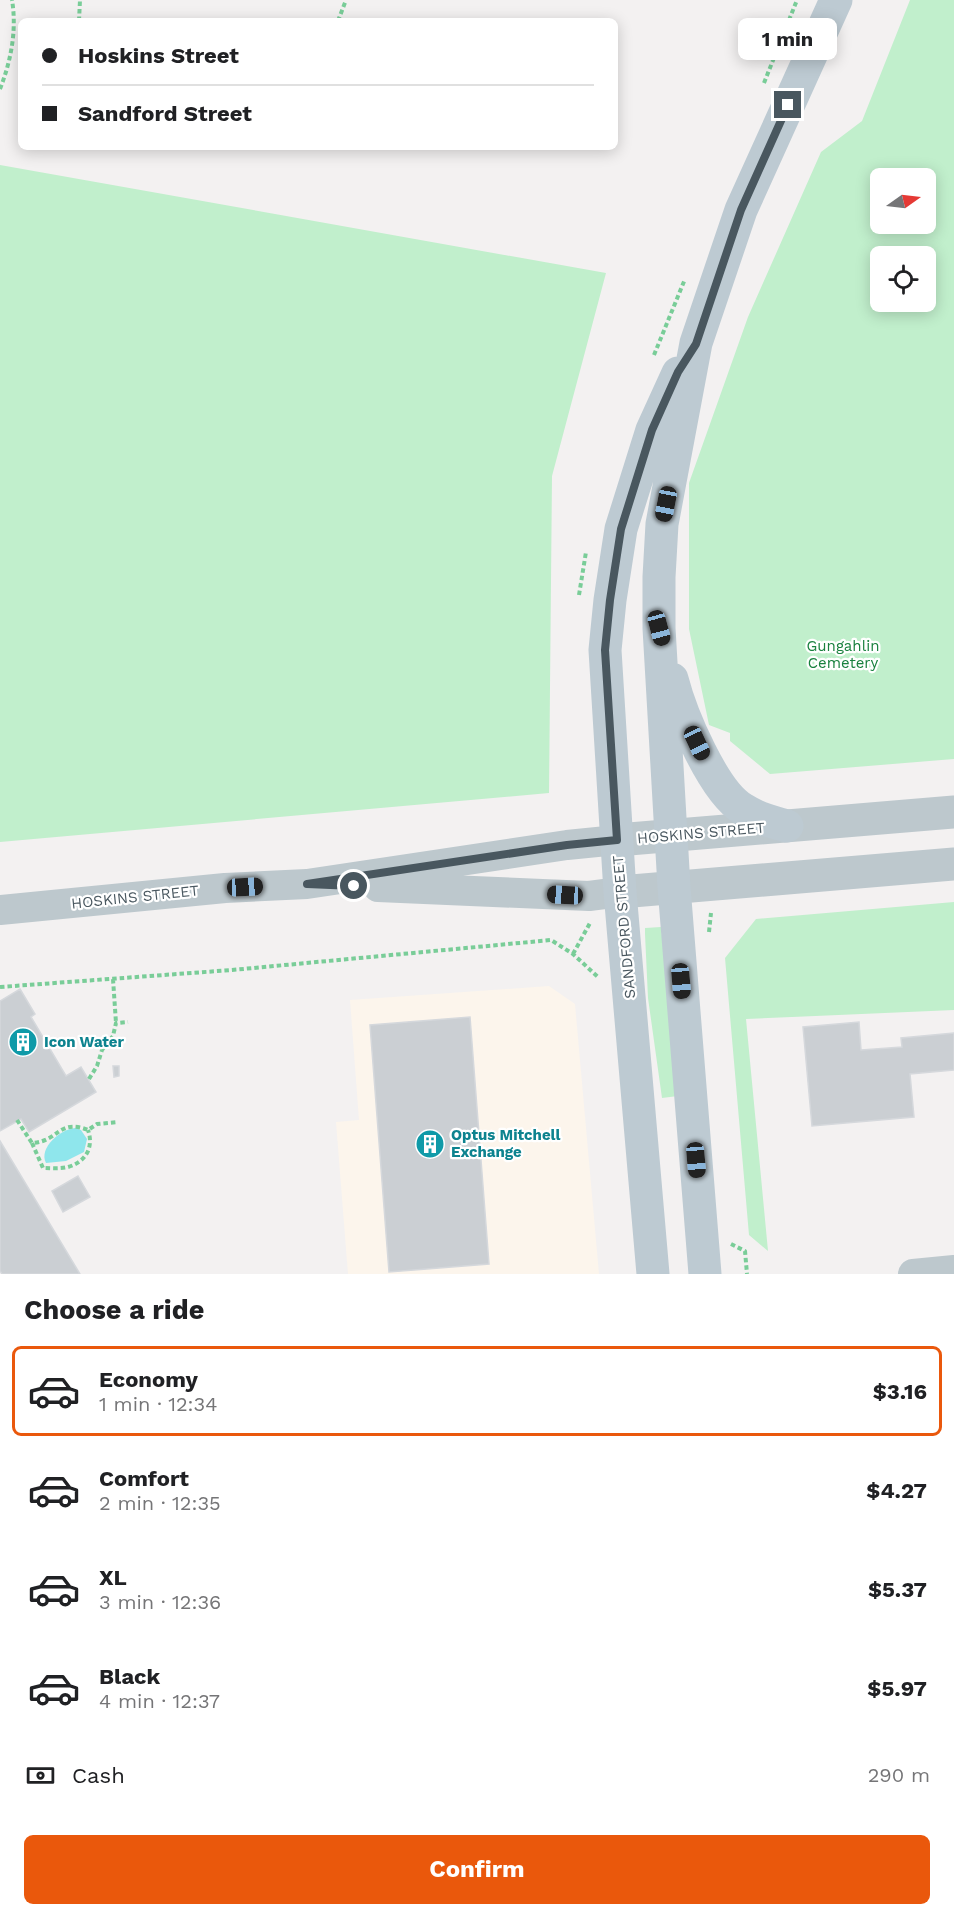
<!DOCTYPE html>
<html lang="en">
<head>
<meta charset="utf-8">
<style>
  body { margin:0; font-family:"Work Sans",sans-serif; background:#f2f2f2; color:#202124; height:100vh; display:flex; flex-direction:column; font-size:22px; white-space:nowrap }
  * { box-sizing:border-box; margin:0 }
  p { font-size:20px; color:#757577 }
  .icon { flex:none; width:33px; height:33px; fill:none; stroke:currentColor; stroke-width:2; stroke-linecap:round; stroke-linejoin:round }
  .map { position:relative; height:1274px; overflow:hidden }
  .side { display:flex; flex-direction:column; background:#fff; flex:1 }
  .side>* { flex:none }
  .hud { position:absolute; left:18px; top:18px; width:600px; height:132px; border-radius:9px; box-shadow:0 3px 15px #0003; display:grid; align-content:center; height:132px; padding:0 24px; background:#fff }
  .needle { width:39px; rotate:76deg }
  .fabs { position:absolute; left:870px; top:168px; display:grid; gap:12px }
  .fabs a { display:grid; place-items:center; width:66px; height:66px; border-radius:9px; background:#fff; box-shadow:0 3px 15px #0003; font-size:30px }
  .end { position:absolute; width:27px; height:27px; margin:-14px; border:8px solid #49575f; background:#fff; box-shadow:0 0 0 3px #fff }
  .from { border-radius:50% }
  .bubble { position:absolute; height:42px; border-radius:9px; background:#fff; box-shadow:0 3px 15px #0003; font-size:20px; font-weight:700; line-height:42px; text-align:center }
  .car { position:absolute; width:18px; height:36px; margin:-18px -9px; border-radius:8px; box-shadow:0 0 4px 2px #0007; background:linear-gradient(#222 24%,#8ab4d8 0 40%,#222 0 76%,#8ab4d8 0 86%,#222 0) }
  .hud b { display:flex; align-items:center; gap:21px; height:57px; font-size:22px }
  .hud b+b { border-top:2px solid #e0e0e0 }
  .hud i { width:15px; height:15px; background:#202124 }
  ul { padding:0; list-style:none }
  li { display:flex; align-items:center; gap:18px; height:90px; margin:0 12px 9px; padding:0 12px; border:3px solid transparent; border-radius:9px }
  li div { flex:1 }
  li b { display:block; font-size:22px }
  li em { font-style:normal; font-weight:700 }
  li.active { border-color:#ea580c }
  li>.icon { width:54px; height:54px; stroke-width:1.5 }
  h2 { padding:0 24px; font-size:27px; line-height:72px }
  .pay { display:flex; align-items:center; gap:15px; height:66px; padding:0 24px; font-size:22px }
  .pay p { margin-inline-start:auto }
  .action { display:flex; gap:12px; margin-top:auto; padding:12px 24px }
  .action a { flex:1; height:69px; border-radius:9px; background:#ea580c; color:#fff; font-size:24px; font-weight:700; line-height:69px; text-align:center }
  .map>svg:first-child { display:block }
  .commercial { fill:#fcf5ec }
  .green { fill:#c1efcc; fill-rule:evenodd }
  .water { fill:#8fe6ec }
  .building { fill:#cbcfd3; stroke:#d5d8dc; stroke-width:1.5 }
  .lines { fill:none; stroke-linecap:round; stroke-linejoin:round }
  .path { stroke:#79cd98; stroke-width:4; stroke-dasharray:4.5 3; stroke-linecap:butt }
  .minor { stroke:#bdc8cd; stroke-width:30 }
  .tertiary { stroke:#bdc8cd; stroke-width:33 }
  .secondary { stroke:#bdcad2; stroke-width:33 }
  .route { stroke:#49575f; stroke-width:8 }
  .labels { text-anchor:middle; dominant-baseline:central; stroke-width:4.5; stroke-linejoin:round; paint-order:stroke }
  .park-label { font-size:15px; fill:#19813e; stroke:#fff }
  .street-label { font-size:15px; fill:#49575f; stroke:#fff }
  .culture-label { font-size:15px; font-weight:bold; fill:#0d838f; stroke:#fff; text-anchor:start }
</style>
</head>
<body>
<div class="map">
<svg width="954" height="1274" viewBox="0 0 954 1274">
  <rect width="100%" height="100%" fill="#f3f1f1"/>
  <path class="commercial" d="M549 986 575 1004 599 1274H348L336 1122 359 1120 350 1000Z"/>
  <path class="green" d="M910 0H954V759L770 774 730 741V733L709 725 689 629V483L748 317 821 152 862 121ZM880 178H926V224H880ZM926 256V302H880V256Z
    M0 165 606 273 552 476 549 793 0 842Z
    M954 902V1010L746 1019 768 1251 749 1235 725 958 756 919Z
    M661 927 678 1096 662 1098 648 998 645 934V928Z"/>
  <path class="water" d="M75 1128 81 1130 87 1139 84 1152 66 1161 46 1163C38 1148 61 1129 75 1128Z"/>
  <path class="building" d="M20 989 35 1014 31 1017 66 1076 81 1067 96 1092 29 1132 21 1119 0 1131V1001Z
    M470 1017 489 1264 389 1272 370 1025Z
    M859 1022 861 1050 902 1047 901 1038 954 1033V1070L910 1074 914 1117 812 1126 803 1027Z
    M113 1066H119V1076L114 1077Z
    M0 1141 80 1274H2L0 1271Z
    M78 1176 90 1197 63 1212 52 1191Z"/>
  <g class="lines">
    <path class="path" d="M79 21 80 0
      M338 21 346 0
      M764 83 797 0
      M0 89C11 61 17 30 12 0
      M654 355 685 279
      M579 595 586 552
      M709 932 711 913
      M573 954 590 923
      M113 979 116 1023
      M0 987 232 970 551 940 573 954 599 978
      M89 1079 97 1066 102 1050 113 1036 116 1023 128 1022
      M17 1120 32 1143C58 1142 59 1118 88 1130L97 1124 118 1122
      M32 1143 43 1168C51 1168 60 1169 68 1167 86 1162 94 1147 88 1130
      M731 1244 745 1251 747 1274"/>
    <path class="minor" d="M378 887 589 896 620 892
      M0 910 225 888 307 884 567 845 617 840
      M913 1274 954 1270"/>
    <path class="tertiary" d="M617 840 954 812
      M620 892 954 864"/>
    <path class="secondary" d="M672 679C681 714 713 791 743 809 757 818 772 822 787 826
      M653 1274 620 892 605 650 610 600 621 529 652 430 678 373
      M705 1274 674 887 659 628V577L662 524 696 343 741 210 836 0"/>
  </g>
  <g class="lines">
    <path class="route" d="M354 886 307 884 567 845 617 840 605 650 610 600 621 529 652 430 678 372 696 344 741 210 788 105"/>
  </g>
  <defs>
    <g id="building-disc" transform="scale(1.5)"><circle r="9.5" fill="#0f9aa8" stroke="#fff"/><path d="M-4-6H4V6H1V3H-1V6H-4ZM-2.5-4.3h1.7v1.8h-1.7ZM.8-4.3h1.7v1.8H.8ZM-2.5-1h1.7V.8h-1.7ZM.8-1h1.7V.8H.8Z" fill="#fff"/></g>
  </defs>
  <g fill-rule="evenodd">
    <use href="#building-disc" x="23" y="1042"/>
    <use href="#building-disc" x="430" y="1144"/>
  </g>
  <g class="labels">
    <g class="park-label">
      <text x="843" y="646">Gungahlin<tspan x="843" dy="17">Cemetery</tspan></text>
    </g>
    <g class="street-label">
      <text transform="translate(701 833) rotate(-5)">HOSKINS STREET</text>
      <text transform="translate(135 897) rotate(-6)">HOSKINS STREET</text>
      <text transform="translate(624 927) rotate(-95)">SANDFORD STREET</text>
    </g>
    <g class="culture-label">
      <text x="44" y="1042">Icon Water</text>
      <text x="451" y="1135">Optus Mitchell<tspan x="451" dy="17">Exchange</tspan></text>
    </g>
  </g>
</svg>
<div class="fabs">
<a><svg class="needle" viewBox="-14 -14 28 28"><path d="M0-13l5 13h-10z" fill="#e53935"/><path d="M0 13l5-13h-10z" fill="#757577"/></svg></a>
<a><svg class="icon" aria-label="locate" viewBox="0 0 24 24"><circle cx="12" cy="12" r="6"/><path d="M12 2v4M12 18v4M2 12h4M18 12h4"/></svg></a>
</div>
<i class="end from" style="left:354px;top:886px"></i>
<i class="end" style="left:788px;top:105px"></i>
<div class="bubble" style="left:738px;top:18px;width:99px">1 min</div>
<i class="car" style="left:666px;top:504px;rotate:191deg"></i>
<i class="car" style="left:659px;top:628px;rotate:165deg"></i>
<i class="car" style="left:697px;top:743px;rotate:155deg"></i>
<i class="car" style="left:245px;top:887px;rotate:87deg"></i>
<i class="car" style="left:565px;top:895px;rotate:273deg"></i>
<i class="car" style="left:681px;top:981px;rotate:175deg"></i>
<i class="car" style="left:696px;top:1160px;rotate:175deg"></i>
<div class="hud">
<b><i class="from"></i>Hoskins Street</b>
<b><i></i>Sandford Street</b>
</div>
</div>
<section class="side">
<h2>Choose a ride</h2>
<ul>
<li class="active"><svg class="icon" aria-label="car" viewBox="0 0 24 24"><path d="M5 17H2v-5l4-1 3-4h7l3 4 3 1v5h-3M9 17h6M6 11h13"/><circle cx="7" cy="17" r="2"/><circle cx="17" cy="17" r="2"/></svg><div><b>Economy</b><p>1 min · 12:34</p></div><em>$3.16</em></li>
<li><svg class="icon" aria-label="car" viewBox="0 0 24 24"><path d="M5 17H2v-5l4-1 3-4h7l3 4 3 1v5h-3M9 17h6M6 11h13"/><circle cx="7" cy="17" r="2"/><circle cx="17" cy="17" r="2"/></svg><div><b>Comfort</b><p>2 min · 12:35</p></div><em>$4.27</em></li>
<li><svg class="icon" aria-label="car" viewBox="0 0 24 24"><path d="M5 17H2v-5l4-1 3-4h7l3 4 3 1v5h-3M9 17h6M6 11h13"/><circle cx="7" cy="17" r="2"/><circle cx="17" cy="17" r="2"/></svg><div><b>XL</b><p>3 min · 12:36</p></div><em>$5.37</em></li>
<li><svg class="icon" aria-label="car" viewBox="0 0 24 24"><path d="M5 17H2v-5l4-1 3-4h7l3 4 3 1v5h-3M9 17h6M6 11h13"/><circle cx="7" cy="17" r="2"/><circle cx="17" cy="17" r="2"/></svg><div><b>Black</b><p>4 min · 12:37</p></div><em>$5.97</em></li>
</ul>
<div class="pay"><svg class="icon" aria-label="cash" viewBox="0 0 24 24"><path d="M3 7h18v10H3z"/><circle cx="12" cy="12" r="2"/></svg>Cash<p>290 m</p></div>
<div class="action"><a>Confirm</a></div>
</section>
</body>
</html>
